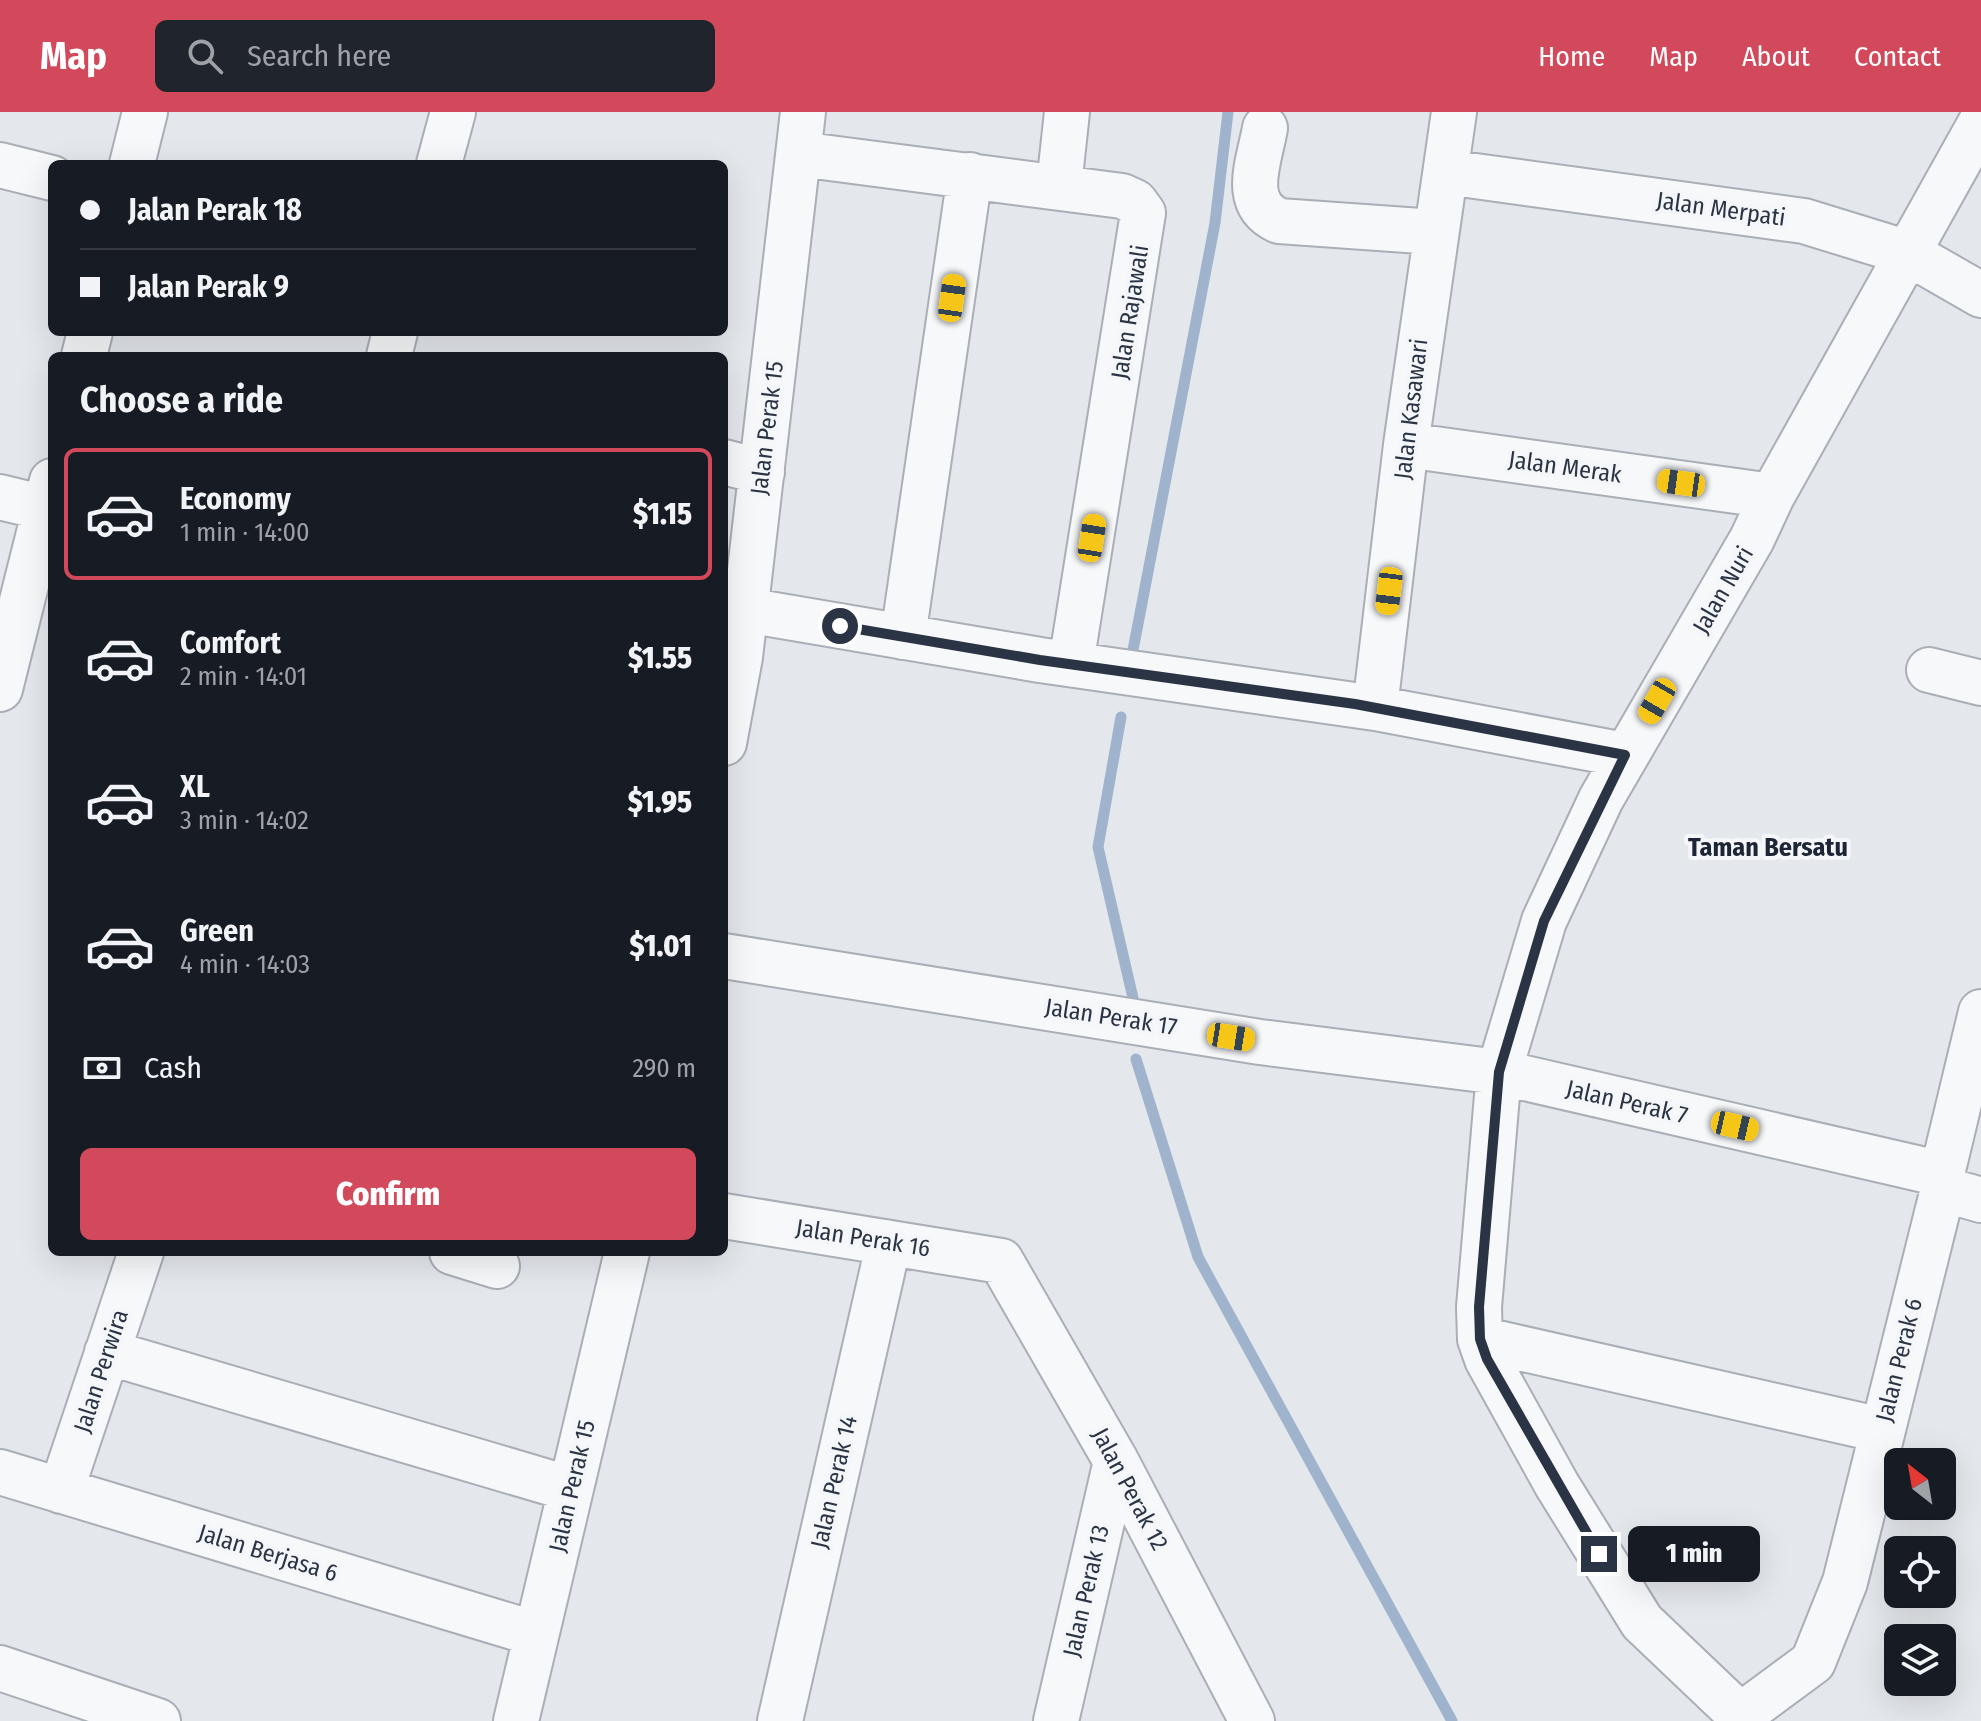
<!DOCTYPE html>
<html lang="en">
<head>
<meta charset="utf-8">
<style>
  body { margin:0; font-family:"Fira Sans Condensed",sans-serif; background:#20242c; color:#f1f3f6; height:100vh; display:flex; flex-direction:column; font-size:30px; white-space:nowrap }
  * { box-sizing:border-box; margin:0 }
  p { font-size:26px; color:#9ea1a6 }
  .icon { flex:none; width:44px; height:44px; fill:none; stroke:currentColor; stroke-width:2; stroke-linecap:round; stroke-linejoin:round }
  .map { position:relative; flex:1; overflow:hidden }
  .details { position:absolute; left:48px; top:240px; width:680px; height:904px; display:flex; flex-direction:column; background:#171b24; border-radius:12px; box-shadow:0 8px 32px #0002 }
  .details>* { flex:none }
  .hud { position:absolute; left:48px; top:48px; width:680px; height:176px; border-radius:12px; box-shadow:0 8px 32px #0002; display:grid; align-content:center; height:176px; padding:0 32px; background:#171b24 }
  .needle { width:52px; rotate:329deg }
  .controls { position:absolute; left:1884px; top:1336px; display:grid; gap:16px }
  .controls a { display:grid; place-items:center; width:72px; height:72px; border-radius:12px; background:#171b24; box-shadow:0 8px 32px #0002; font-size:40px }
  .end { position:absolute; width:36px; height:36px; margin:-18px; border:10px solid #2b3445; background:#fff; box-shadow:0 0 0 4px #fff }
  .from { border-radius:50% }
  .bubble { position:absolute; height:56px; border-radius:12px; background:#171b24; box-shadow:0 8px 32px #0002; font-size:26px; font-weight:800; line-height:56px; text-align:center }
  .car { position:absolute; width:24px; height:48px; margin:-24px -12px; border-radius:10px; box-shadow:0 0 6px 2px #0007; background:linear-gradient(#f5c518 24%,#345 0 40%,#f5c518 0 76%,#345 0 86%,#f5c518 0) }
  .hud b { display:flex; align-items:center; gap:28px; height:76px; font-size:30px }
  .hud b+b { border-top:2px solid #363941 }
  .hud i { width:20px; height:20px; background:#f1f3f6 }
  ul { padding:0; list-style:none }
  li { display:flex; align-items:center; gap:24px; height:132px; margin:0 16px 12px; padding:0 16px; border:4px solid transparent; border-radius:12px }
  li div { flex:1 }
  li b { display:block; font-size:30px }
  li em { font-style:normal; font-weight:800 }
  li.selected { border-color:#d1495b }
  li>.icon { width:72px; height:72px; stroke-width:1.5 }
  h2 { padding:0 32px; font-size:36px; line-height:96px }
  .pay { display:flex; align-items:center; gap:20px; height:88px; padding:0 32px; font-size:30px }
  .pay p { margin-inline-start:auto }
  .action { display:flex; gap:16px; margin-top:auto; padding:16px 32px }
  .action a { flex:1; height:92px; border-radius:12px; background:#d1495b; color:#fff; font-size:32px; font-weight:800; line-height:92px; text-align:center }
  header { display:flex; align-items:center; gap:48px; box-sizing:border-box; height:112px; padding:0 40px; background:#d1495b; color:#fff }
  header strong { font-size:38px }
  nav { display:flex; gap:44px; margin-inline-start:auto; font-size:28px }
  .search { width:560px; height:72px; background:#20242c; display:flex; align-items:center; gap:20px; box-sizing:border-box; padding:0 28px; border-radius:12px; color:#9ea1a6; font-size:30px }
  .map>svg:first-child { display:block }
  .lines { fill:none; stroke-linecap:round; stroke-linejoin:round }
  .stream { stroke:#9fb4cc; stroke-width:11 }
  .minor-casing { stroke:#a9aeb7; stroke-width:48 }
  .minor { stroke:#f7f8fa; stroke-width:44 }
  .route { stroke:#2b3445; stroke-width:10 }
  .labels { text-anchor:middle; dominant-baseline:central; stroke-width:8; stroke-linejoin:round; paint-order:stroke }
  .street-label { font-size:24px; fill:#2b3445; stroke:#f4f6f9 }
  .neighbourhood-label { font-size:26px; font-weight:bold; fill:#1d2536; stroke:#f4f6f9 }
</style>
</head>
<body>
<header>
<strong>Map</strong>
<div class="search"><svg class="icon" aria-label="search" viewBox="0 0 24 24"><circle cx="10" cy="10" r="6"/><path d="M15 15l6 6"/></svg>Search here</div>
<nav><a>Home</a><a>Map</a><a>About</a><a>Contact</a></nav>
</header>
<div class="map">
<svg width="1981" height="1609" viewBox="0 0 1981 1609">
  <rect width="100%" height="100%" fill="#e4e7ec"/>
  <g class="lines">
    <path class="stream" d="M1133 538 1215 111 1228 0
      M1121 605 1098 735 1133 886
      M1136 947 1198 1145 1452 1609"/>
    <g class="minor-casing">
      <path id="minor" d="M1265 16C1259 51 1240 91 1279 109L1435 120
        M799 42 1122 84 1135 90 1143 101 1071 552
        M132 52 145 0
        M439 52 453 0
        M0 53 52 66
        M1446 60 1804 109 1908 141 1981 183
        M1059 74 1067 0
        M84 244 90 220
        M389 244 395 220
        M1406 333 1772 384
        M724 350 762 360
        M0 385 45 396
        M746 498 1040 548 1375 596 1625 643
        M903 525 970 63
        M1929 558 1981 571
        M0 577 52 369
        M1375 596 1406 333 1454 0
        M724 631 740 545 803 0
        M724 844 1260 930 1499 960 1942 1062
        M1943 1077 1981 1088
        M724 1104 1001 1149 1116 1349 1252 1609
        M452 1140 497 1154
        M1480 1227 1881 1318
        M107 1240 571 1377
        M0 1360 536 1522
        M61 1379 141 1140
        M0 1556 158 1609
        M1740 1604 1813 1550 1845 1470 1943 1077 1942 1062 1981 900
        M516 1609 627 1140
        M780 1609 886 1143 885 1130
        M1056 1609 1116 1349
        M1746 1609 1642 1510 1557 1373 1487 1247 1480 1227 1479 1195 1499 960 1544 809 1601 687 1752 427 1772 384 1981 10"/>
    </g>
    <use href="#minor" class="minor"/>
  </g>
  <g class="lines">
    <path class="route" d="M840 514 1040 548 1355 592 1625 643 1544 809 1499 960 1479 1195 1480 1227 1487 1247 1599 1442"/>
  </g>
  <g class="labels">
    <g class="street-label">
      <text transform="translate(1721 97) rotate(8)">Jalan Merpati</text>
      <text transform="translate(1130 200) rotate(-81)">Jalan Rajawali</text>
      <text transform="translate(1411 297) rotate(-83)">Jalan Kasawari</text>
      <text transform="translate(767 316) rotate(-83)">Jalan Perak 15</text>
      <text transform="translate(1565 355) rotate(8)">Jalan Merak</text>
      <text transform="translate(1723 478) rotate(-60)">Jalan Nuri</text>
      <text transform="translate(1111 905) rotate(9)">Jalan Perak 17</text>
      <text transform="translate(1627 990) rotate(13)">Jalan Perak 7</text>
      <text transform="translate(863 1126) rotate(9)">Jalan Perak 16</text>
      <text transform="translate(1899 1248) rotate(-76)">Jalan Perak 6</text>
      <text transform="translate(101 1259) rotate(-72)">Jalan Perwira</text>
      <text transform="translate(834 1370) rotate(-77)">Jalan Perak 14</text>
      <text transform="translate(572 1374) rotate(-77)">Jalan Perak 15</text>
      <text transform="translate(1130 1377) rotate(62)">Jalan Perak 12</text>
      <text transform="translate(268 1441) rotate(17)">Jalan Berjasa 6</text>
      <text transform="translate(1086 1479) rotate(-77)">Jalan Perak 13</text>
    </g>
    <g class="neighbourhood-label">
      <text x="1768" y="735">Taman Bersatu</text>
    </g>
  </g>
</svg>
<div class="controls">
<a><svg class="needle" viewBox="-14 -14 28 28"><path d="M0-13l5 13h-10z" fill="#e53935"/><path d="M0 13l5-13h-10z" fill="#9ea1a6"/></svg></a>
<a><svg class="icon" aria-label="locate" viewBox="0 0 24 24"><circle cx="12" cy="12" r="6"/><path d="M12 2v4M12 18v4M2 12h4M18 12h4"/></svg></a>
<a><svg class="icon" aria-label="layers" viewBox="0 0 24 24"><path d="M12 4l9 5-9 5-9-5zM3 14l9 5 9-5"/></svg></a>
</div>
<i class="end from" style="left:840px;top:514px"></i>
<i class="end" style="left:1599px;top:1442px"></i>
<div class="bubble" style="left:1628px;top:1414px;width:132px">1 min</div>
<i class="car" style="left:952px;top:186px;rotate:8deg"></i>
<i class="car" style="left:1681px;top:371px;rotate:278deg"></i>
<i class="car" style="left:1092px;top:426px;rotate:9deg"></i>
<i class="car" style="left:1389px;top:479px;rotate:187deg"></i>
<i class="car" style="left:1657px;top:589px;rotate:210deg"></i>
<i class="car" style="left:1231px;top:925px;rotate:99deg"></i>
<i class="car" style="left:1735px;top:1014px;rotate:103deg"></i>
<div class="hud">
<b><i class="from"></i>Jalan Perak 18</b>
<b><i></i>Jalan Perak 9</b>
</div>
<section class="details">
<h2>Choose a ride</h2>
<ul>
<li class="selected"><svg class="icon" aria-label="car" viewBox="0 0 24 24"><path d="M5 17H2v-5l4-1 3-4h7l3 4 3 1v5h-3M9 17h6M6 11h13"/><circle cx="7" cy="17" r="2"/><circle cx="17" cy="17" r="2"/></svg><div><b>Economy</b><p>1 min · 14:00</p></div><em>$1.15</em></li>
<li><svg class="icon" aria-label="car" viewBox="0 0 24 24"><path d="M5 17H2v-5l4-1 3-4h7l3 4 3 1v5h-3M9 17h6M6 11h13"/><circle cx="7" cy="17" r="2"/><circle cx="17" cy="17" r="2"/></svg><div><b>Comfort</b><p>2 min · 14:01</p></div><em>$1.55</em></li>
<li><svg class="icon" aria-label="car" viewBox="0 0 24 24"><path d="M5 17H2v-5l4-1 3-4h7l3 4 3 1v5h-3M9 17h6M6 11h13"/><circle cx="7" cy="17" r="2"/><circle cx="17" cy="17" r="2"/></svg><div><b>XL</b><p>3 min · 14:02</p></div><em>$1.95</em></li>
<li><svg class="icon" aria-label="car" viewBox="0 0 24 24"><path d="M5 17H2v-5l4-1 3-4h7l3 4 3 1v5h-3M9 17h6M6 11h13"/><circle cx="7" cy="17" r="2"/><circle cx="17" cy="17" r="2"/></svg><div><b>Green</b><p>4 min · 14:03</p></div><em>$1.01</em></li>
</ul>
<div class="pay"><svg class="icon" aria-label="cash" viewBox="0 0 24 24"><path d="M3 7h18v10H3z"/><circle cx="12" cy="12" r="2"/></svg>Cash<p>290 m</p></div>
<div class="action"><a>Confirm</a></div>
</section>
</div>
</body>
</html>
